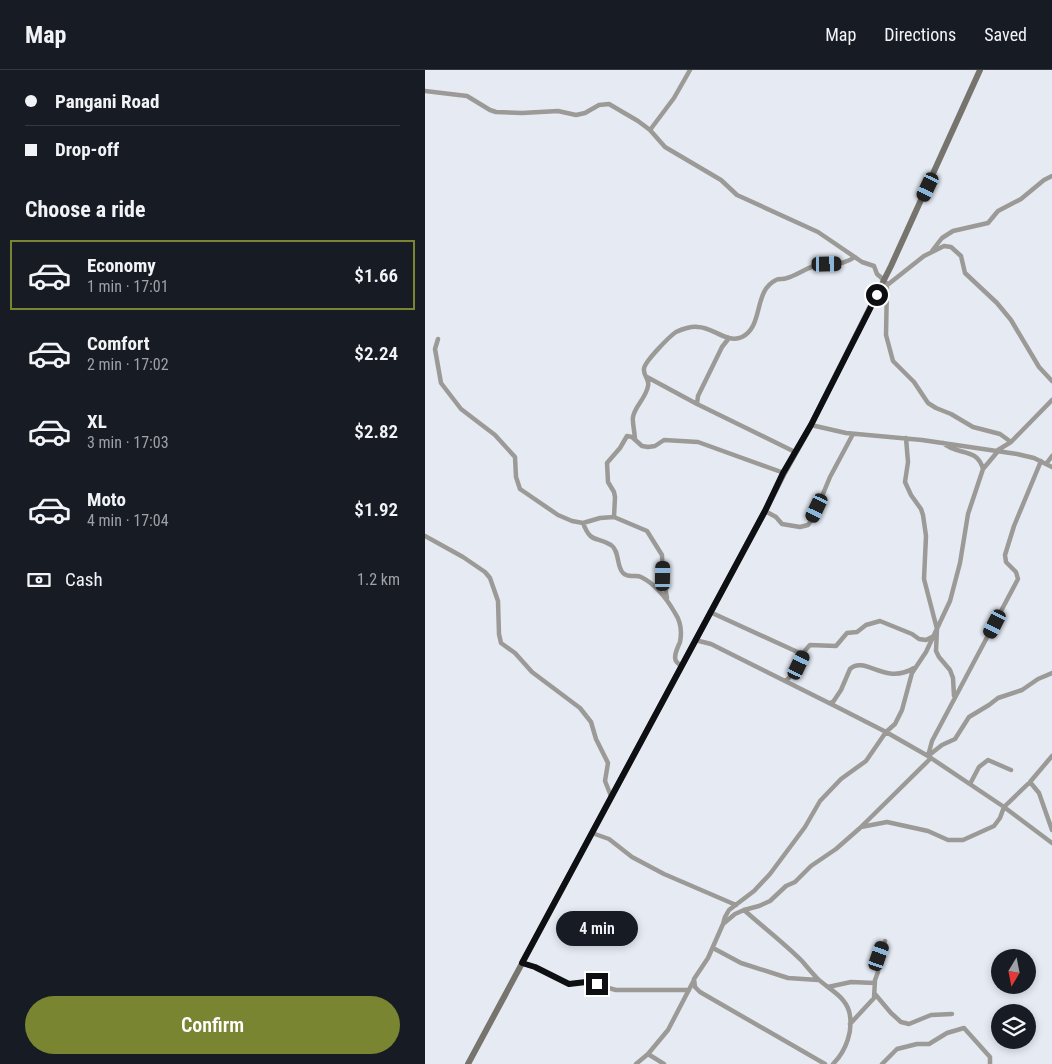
<!DOCTYPE html>
<html lang="en">
<head>
<meta charset="utf-8">
<style>
  body { margin:0; font-family:"Roboto Condensed",sans-serif; background:#242831; color:#f1f3f6; height:100vh; display:flex; flex-direction:column; font-size:19px; white-space:nowrap }
  * { box-sizing:border-box; margin:0 }
  p { font-size:16px; color:#9ea1a6 }
  .icon { flex:none; width:28px; height:28px; fill:none; stroke:currentColor; stroke-width:2; stroke-linecap:round; stroke-linejoin:round }
  .map { position:relative; flex:1; overflow:hidden }
  .details { display:flex; flex-direction:column; background:#171b24; width:425px }
  .details>* { flex:none }
  .banner { display:grid; align-content:center; height:110px; padding:0 25px; background:#171b24 }
  .needle { width:32px; rotate:190deg }
  .controls { position:absolute; left:566px; top:879px; display:grid; gap:10px }
  .controls a { display:grid; place-items:center; width:45px; height:45px; border-radius:50%; background:#171b24; box-shadow:0 2px 8px #0003; font-size:25px }
  .end { position:absolute; width:22px; height:22px; margin:-11px; border:6px solid #0d0f12; background:#fff; box-shadow:0 0 0 2px #fff }
  .from { border-radius:50% }
  .bubble { position:absolute; height:35px; border-radius:18px; background:#171b24; box-shadow:0 2px 8px #0003; font-size:16px; font-weight:600; line-height:35px; text-align:center }
  .car { position:absolute; width:15px; height:30px; margin:-15px -8px; border-radius:6px; box-shadow:0 0 4px 1px #0007; background:linear-gradient(#222 24%,#8ab4d8 0 40%,#222 0 76%,#8ab4d8 0 86%,#222 0) }
  .banner b { display:flex; align-items:center; gap:18px; height:48px; font-size:19px }
  .banner b+b { border-top:1px solid #363941 }
  .banner i { width:12px; height:12px; background:#f1f3f6 }
  ul { padding:0; list-style:none }
  li { display:flex; align-items:center; gap:15px; height:70px; margin:0 10px 8px; padding:0 15px; border:2px solid transparent; border-radius:0px }
  li div { flex:1 }
  li b { display:block; font-size:19px }
  li em { font-style:normal; font-weight:600 }
  li.selected { border-color:#7a8532 }
  li>.icon { width:45px; height:45px; stroke-width:1.5 }
  h2 { padding:0 25px; font-size:22px; line-height:60px }
  .pay { display:flex; align-items:center; gap:12px; height:55px; padding:0 25px; font-size:19px }
  .pay p { margin-inline-start:auto }
  .button { display:flex; gap:10px; margin-top:auto; padding:10px 25px }
  .button a { flex:1; height:58px; border-radius:30px; background:#7a8532; color:#fff; font-size:20px; font-weight:600; line-height:58px; text-align:center }
  header { display:flex; align-items:center; gap:30px; box-sizing:border-box; height:70px; padding:0 25px; background:#171b24; border-bottom:1px solid #363941 }
  header strong { font-size:24px }
  nav { display:flex; gap:28px; margin-inline-start:auto; font-size:18px }
  main { display:flex; flex:1; min-height:0 }
  .map>svg:first-child { display:block }
  .lines { fill:none; stroke-linecap:round; stroke-linejoin:round }
  .street { stroke:#9c9a96; stroke-width:4.5 }
  .secondary { stroke:#77746e; stroke-width:6 }
  .route { stroke:#0d0f12; stroke-width:6 }
</style>
</head>
<body>
<header>
<strong>Map</strong>
<nav><a>Map</a><a>Directions</a><a>Saved</a></nav>
</header>
<main>
<section class="details">
<div class="banner">
<b><i class="from"></i>Pangani Road</b>
<b><i></i>Drop-off</b>
</div>
<h2>Choose a ride</h2>
<ul>
<li class="selected"><svg class="icon" aria-label="car" viewBox="0 0 24 24"><path d="M5 17H2v-5l4-1 3-4h7l3 4 3 1v5h-3M9 17h6M6 11h13"/><circle cx="7" cy="17" r="2"/><circle cx="17" cy="17" r="2"/></svg><div><b>Economy</b><p>1 min · 17:01</p></div><em>$1.66</em></li>
<li><svg class="icon" aria-label="car" viewBox="0 0 24 24"><path d="M5 17H2v-5l4-1 3-4h7l3 4 3 1v5h-3M9 17h6M6 11h13"/><circle cx="7" cy="17" r="2"/><circle cx="17" cy="17" r="2"/></svg><div><b>Comfort</b><p>2 min · 17:02</p></div><em>$2.24</em></li>
<li><svg class="icon" aria-label="car" viewBox="0 0 24 24"><path d="M5 17H2v-5l4-1 3-4h7l3 4 3 1v5h-3M9 17h6M6 11h13"/><circle cx="7" cy="17" r="2"/><circle cx="17" cy="17" r="2"/></svg><div><b>XL</b><p>3 min · 17:03</p></div><em>$2.82</em></li>
<li><svg class="icon" aria-label="car" viewBox="0 0 24 24"><path d="M5 17H2v-5l4-1 3-4h7l3 4 3 1v5h-3M9 17h6M6 11h13"/><circle cx="7" cy="17" r="2"/><circle cx="17" cy="17" r="2"/></svg><div><b>Moto</b><p>4 min · 17:04</p></div><em>$1.92</em></li>
</ul>
<div class="pay"><svg class="icon" aria-label="cash" viewBox="0 0 24 24"><path d="M3 7h18v10H3z"/><circle cx="12" cy="12" r="2"/></svg>Cash<p>1.2 km</p></div>
<div class="button"><a>Confirm</a></div>
</section>
<div class="map">
<svg width="627" height="994" viewBox="0 0 627 994">
  <rect width="100%" height="100%" fill="#e5eaf3"/>
  <g class="lines">
    <path class="street" d="M0 21 42 26 65 40 71 42 97 43 133 41 151 45 160 43 174 35 184 34 213 51 225 60 240 77 296 110 312 125 393 162 437 192 449 196 452 204 459 210
      M225 60 249 28 265 0
      M507 181 517 168 528 161 563 153 573 141 596 129 619 110 627 106
      M462 213 461 265 468 291 489 312 503 333 511 338 526 344 548 357 575 364 586 372
      M456 220 499 186 519 176 526 177 536 186 540 203 572 233 586 250 614 297 627 311
      M13 269 10 279 16 313 36 339 70 365 90 387 91 407 95 419 133 445 147 451 158 453 175 448 189 447 222 461 237 485 238 506 242 528
      M222 307 272 334 370 382
      M272 334 273 326 297 277 304 268
      M386 355 421 363 497 370 592 384 609 388 627 397
      M481 368 483 392 480 412 486 425 496 439 498 445 501 466 499 509 512 559 511 581 514 587 525 600 528 608 529 626
      M210 369C210 365 207 350 208 347 210 336 221 328 223 316 225 309 218 306 219 299 219 292 245 266 251 262 257 259 267 256 273 257 288 257 302 274 317 267 339 256 328 221 351 210 354 208 358 210 362 208 373 205 382 197 393 195 409 191 415 197 430 187
      M518 373C533 386 552 377 558 399
      M573 380 586 372 627 330
      M621 394 627 386
      M340 441 351 447 357 454 375 457 383 455 388 448 405 407 428 364
      M189 447 190 427 189 422 183 412 182 393 195 378 202 366 207 367 217 376 223 377 230 376 239 370 273 372 359 403
      M158 453C166 474 171 466 186 475 195 481 191 496 198 503 204 509 210 504 216 507 232 515 242 529 250 543 256 552 257 562 255 572 253 577 248 586 251 591 251 592 255 595 256 596
      M0 466 38 487 60 502 65 508 73 531 74 564 76 573 90 583 107 602 155 638 166 652 171 669 183 693 180 711 186 726
      M285 542 379 585
      M270 570 286 574 414 638 461 662 503 686 579 737 627 773
      M358 610 361 611C372 601 374 585 385 575L411 576 422 563 432 562 441 555 455 551 487 564 494 569 501 570 509 566
      M405 633 408 632 416 620 425 599C440 585 460 616 489 598
      M503 686 507 671 593 509 591 502 581 492 580 485 589 456 616 391
      M503 686 517 675 530 669 544 647 564 635 573 628 597 620 613 609 627 603
      M605 712 614 723 627 760
      M545 714 554 697 563 690 586 700
      M436 757 462 752 503 761 523 770H538L569 756 575 748 579 737 605 712 627 686
      M167 763 184 769 207 787 239 804 311 835
      M319 840C338 857 359 873 377 891 382 897 387 903 392 908 403 919 419 925 424 941 429 960 421 981 408 994
      M298 854 300 847 304 840 329 821 345 804 380 757 395 731 416 709 441 691 461 662 470 654 477 640 487 603 501 582 525 531 535 493 543 444 558 399 574 380
      M288 878 316 893 363 908 393 910
      M97 893 110 897 144 914 161 912 191 920H264
      M403 917 426 912 450 913
      M450 924 466 943 476 952 484 954 506 945 527 944
      M425 954 449 928 450 910 453 902V890L460 871
      M223 984 239 994
      M211 994 223 984 243 960 269 910
      M400 994 275 922 270 917 269 909 283 888 298 854 310 844 319 840 334 836 345 831 361 816 370 812 386 796 411 779 435 758 506 688
      M457 994 472 979 492 974H504L522 963 539 958 565 987V994"/>
    <path class="secondary" d="M43 994 340 441 359 403 386 355 466 196 555 0"/>
  </g>
  <g class="lines">
    <path class="route" d="M172 914 161 912 144 914 110 897 97 893 340 441 358 403 386 355 452 225"/>
  </g>
</svg>
<div class="controls">
<a><svg class="needle" viewBox="-14 -14 28 28"><path d="M0-13l5 13h-10z" fill="#e53935"/><path d="M0 13l5-13h-10z" fill="#9ea1a6"/></svg></a>
<a><svg class="icon" aria-label="layers" viewBox="0 0 24 24"><path d="M12 4l9 5-9 5-9-5zM3 14l9 5 9-5"/></svg></a>
</div>
<i class="end from" style="left:452px;top:225px"></i>
<i class="end" style="left:172px;top:914px"></i>
<div class="bubble" style="left:131px;top:841px;width:82px">4 min</div>
<i class="car" style="left:503px;top:117px;rotate:205deg"></i>
<i class="car" style="left:402px;top:194px;rotate:89deg"></i>
<i class="car" style="left:392px;top:438px;rotate:205deg"></i>
<i class="car" style="left:238px;top:506px;rotate:1deg"></i>
<i class="car" style="left:570px;top:554px;rotate:207deg"></i>
<i class="car" style="left:374px;top:595px;rotate:25deg"></i>
<i class="car" style="left:454px;top:886px;rotate:19deg"></i>
</div>
</main>
</body>
</html>
